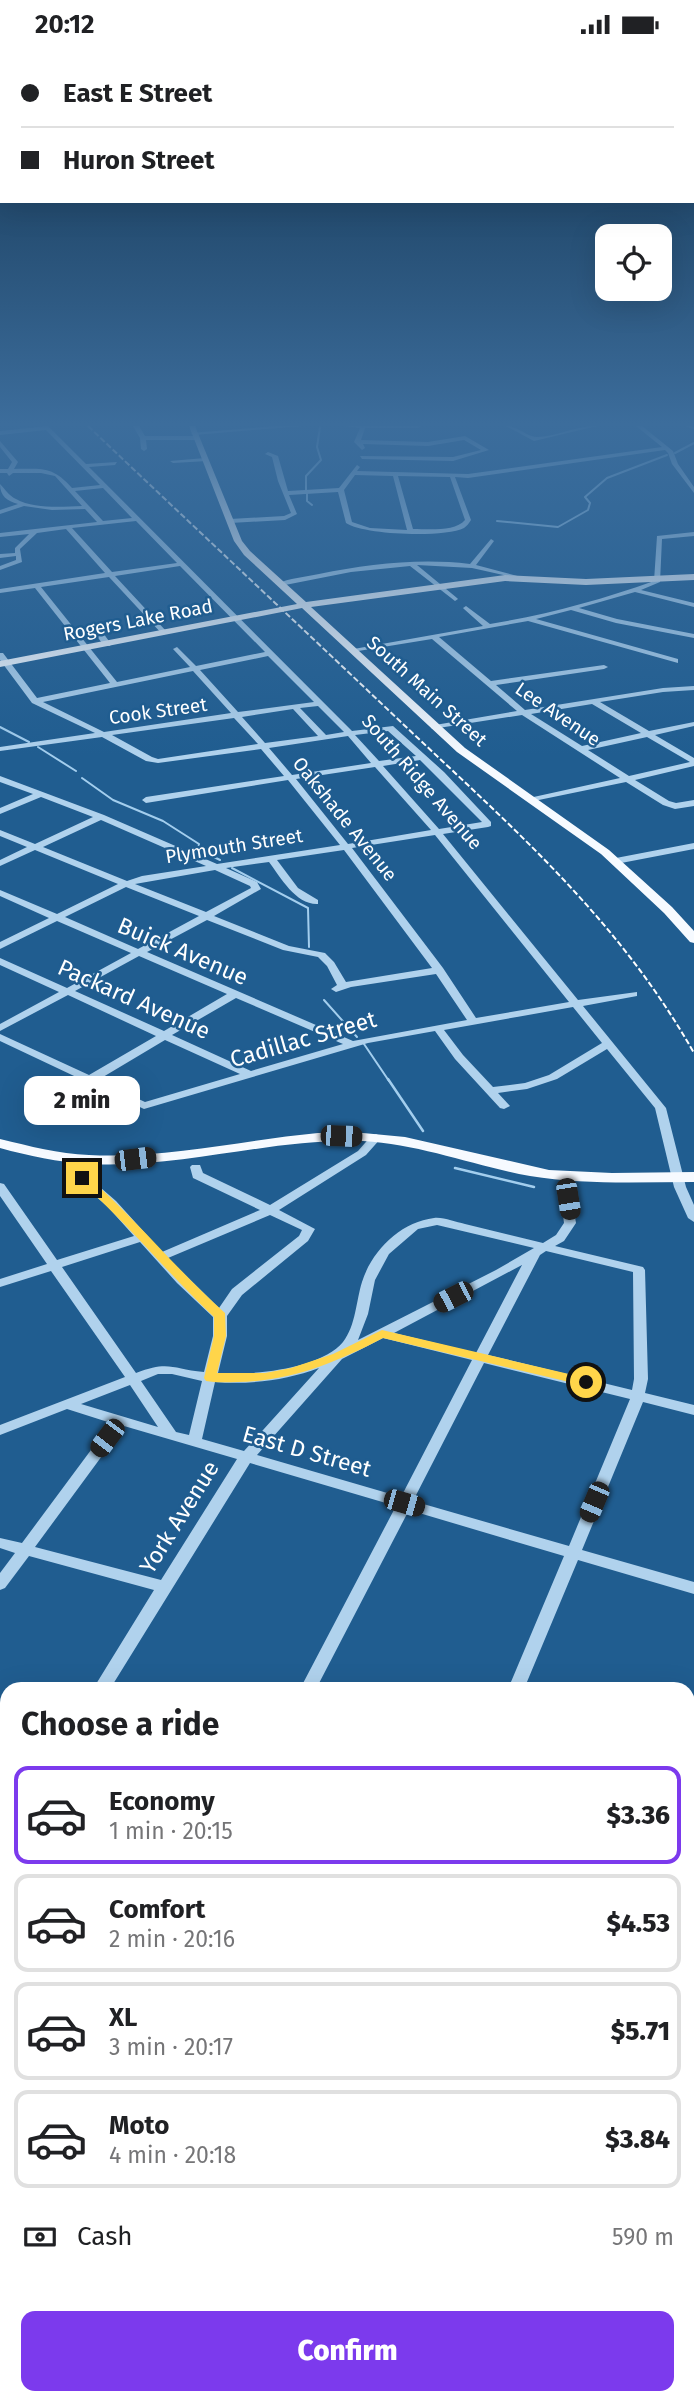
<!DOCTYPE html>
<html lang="en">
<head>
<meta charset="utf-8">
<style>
  body { margin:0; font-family:"Fira Sans",sans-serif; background:#f2f2f2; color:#202124; height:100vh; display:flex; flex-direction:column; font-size:26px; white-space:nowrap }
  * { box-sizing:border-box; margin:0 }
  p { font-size:23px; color:#757577 }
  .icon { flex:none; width:38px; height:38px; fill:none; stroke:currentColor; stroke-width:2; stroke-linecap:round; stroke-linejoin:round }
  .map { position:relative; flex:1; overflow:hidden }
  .side { position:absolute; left:0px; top:1633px; width:695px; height:723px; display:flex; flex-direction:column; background:#fff; border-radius:21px 21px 0 0; box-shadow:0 7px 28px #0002 }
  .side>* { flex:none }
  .banner { position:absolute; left:0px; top:0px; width:695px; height:154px; box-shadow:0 7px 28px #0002; display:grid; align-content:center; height:154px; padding:0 21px; background:#fff }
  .buttons { position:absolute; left:595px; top:175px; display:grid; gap:14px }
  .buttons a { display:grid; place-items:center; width:77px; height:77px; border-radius:14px; background:#fff; box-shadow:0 7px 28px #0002; font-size:35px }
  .end { position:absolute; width:32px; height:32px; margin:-16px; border:9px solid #ffd54a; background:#111; box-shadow:0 0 0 4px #111 }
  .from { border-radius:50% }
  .bubble { position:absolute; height:49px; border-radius:14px; background:#fff; box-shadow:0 7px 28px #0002; font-size:23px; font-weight:800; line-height:49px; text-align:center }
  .car { position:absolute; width:21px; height:42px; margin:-21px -10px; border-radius:9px; box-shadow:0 0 5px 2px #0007; background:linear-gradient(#222 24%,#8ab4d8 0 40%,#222 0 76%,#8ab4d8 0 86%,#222 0) }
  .banner b { display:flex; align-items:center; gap:24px; height:66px; font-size:26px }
  .banner b+b { border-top:2px solid #e0e0e0 }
  .banner i { width:18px; height:18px; background:#202124 }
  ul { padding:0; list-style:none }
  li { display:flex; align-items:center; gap:21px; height:98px; margin:0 14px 10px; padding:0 7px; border:4px solid #e0e0e0; border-radius:14px }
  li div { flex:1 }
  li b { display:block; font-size:26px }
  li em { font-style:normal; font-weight:800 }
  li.on { border-color:#7c3aed }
  li>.icon { width:63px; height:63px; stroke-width:1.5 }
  h2 { padding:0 21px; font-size:32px; line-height:84px }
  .pay { display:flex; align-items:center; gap:18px; height:77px; padding:0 21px; font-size:26px }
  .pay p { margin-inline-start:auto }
  .action { display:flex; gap:14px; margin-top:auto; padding:14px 21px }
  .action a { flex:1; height:80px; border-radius:14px; background:#7c3aed; color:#fff; font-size:28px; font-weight:800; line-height:80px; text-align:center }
  .status { display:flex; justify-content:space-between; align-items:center; height:49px; padding:0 35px; background:#fff; direction:ltr }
  .status svg { height:19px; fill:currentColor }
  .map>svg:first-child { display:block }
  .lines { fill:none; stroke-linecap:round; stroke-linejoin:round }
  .stream-far1 { stroke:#a3ceee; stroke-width:2 }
  .stream { stroke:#a3ceee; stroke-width:2.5 }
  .minor { fill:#b0d2ed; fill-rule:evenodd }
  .major { fill:#f6faff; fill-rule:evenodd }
  .rail-far1 { stroke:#fff; stroke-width:2; stroke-dasharray:6 2.5; stroke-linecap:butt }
  .rail { stroke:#fff; stroke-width:4.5; stroke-dasharray:20 9; stroke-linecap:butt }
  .route { fill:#ffd54a }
  .labels { text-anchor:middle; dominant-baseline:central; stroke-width:5; stroke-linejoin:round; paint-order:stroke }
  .far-street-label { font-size:19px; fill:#fff; stroke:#205d90 }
  .street-label { font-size:23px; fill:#fff; stroke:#205d90 }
</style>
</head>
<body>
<div class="status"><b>20:12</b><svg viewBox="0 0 49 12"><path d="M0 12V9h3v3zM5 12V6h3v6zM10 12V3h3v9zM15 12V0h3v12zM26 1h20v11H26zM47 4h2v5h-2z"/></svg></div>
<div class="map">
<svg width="694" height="2355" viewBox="0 0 694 2355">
  <rect width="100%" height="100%" fill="#205d90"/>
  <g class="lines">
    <path class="stream-far1" d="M687 377 694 379
      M675 404 694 394
      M306 441V427L321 411 317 398 320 378
      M307 445V452L312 456
      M497 472 558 478 588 461 590 454 585 448 607 429 667 406
      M0 678 29 693
      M38 698 76 722
      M82 729 113 751 163 772 199 795 198 800 220 811
      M232 819 308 859 309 898
      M324 951 357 988
      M364 995 389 1032"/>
    <path class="stream" d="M388 1030 423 1082
      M455 1119 534 1138"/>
    <path class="minor" d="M48 377 86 415 117 413 115 416 89 418 352 682 393 677 444 723 491 773V777L488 778 443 785 578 951 637 943V947L583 957 666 1059 686 1138 694 1156V1173L688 1169 674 1138 655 1059 607 1000 557 1030 527 1040 498 1044 510 1057 504 1060 500 1059 455 1010 435 982 368 994 144 1060 0 992V985L89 1026 156 987 68 946 0 982V975L59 943 0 916V909L67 939 131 904 57 872 0 900V893L49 869 0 847V841L57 865 118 835 35 801 0 817V811L27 798 0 787V781L35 795 93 768 41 748 0 765V759L33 745 0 733V727L104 766 217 815 340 796 288 731 146 754 142 751 146 748 284 727 261 700 158 714 146 712 102 688 0 702V698L95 684 32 654 0 611V604H3L37 649 110 634 35 539 0 544V540L105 524 66 480 37 484 20 500 22 513 0 521V517L16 511V507L0 509V505L15 504V499L29 485 0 488V484L97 473 85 460 52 461 24 457 0 465V461L18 455C7 452 0 447 0 435 5 440 9 447 16 450 34 460 61 458 82 457L55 427 41 424H13L9 427 7 424H0V420H8L12 413 0 398V392L18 413 14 420C43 420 52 417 72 439L100 436 46 381 0 386V382ZM103 439 132 469 103 472 75 442ZM136 472 177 514 112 523 72 479ZM180 517 265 603 196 617 177 598 173 600 190 618 117 633 41 538 109 528 163 586 167 584 166 582 115 527ZM268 607 314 653 238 663 200 621ZM193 622 231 664 104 683 43 653ZM318 657 344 683 326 686 300 659ZM293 660 318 687 265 694 242 668ZM234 669 258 695 158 710 152 708 112 686ZM388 682 416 707 379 712 355 686ZM348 687 371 714 292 726 269 699ZM420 711 482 773 439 780 383 717ZM375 718 431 781 348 795 296 730ZM101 771 206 817 142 827 127 832 43 798ZM435 786 569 953 476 969 443 919 352 799ZM344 801 432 919 346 933 334 913 325 904 289 897 214 867 261 840 257 833 226 819 269 813C281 829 296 856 318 855V851L298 839 277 811ZM215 821 250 837 251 839 206 863 135 835ZM126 838 199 867 138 900 65 868ZM207 871 283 901 318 908 327 917 337 936 331 940 336 943 351 938 436 925 467 971 353 992 147 903ZM139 907 227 945 164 982 75 942ZM236 949 343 995 251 1022 172 986ZM573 958 602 994 549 1026 525 1034 493 1038 463 1006 444 981ZM165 991 240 1025 145 1053 98 1031Z
      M133 377H139L145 387H197L200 389 197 391H146L147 400 144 402 141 400 140 389Z
      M277 377H302L194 386 191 384Z
      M345 377H421L418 379H365L361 391 428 393 465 387 489 401 453 412 362 410 360 407 453 408 481 401 464 391 428 397 363 395 365 399 362 401 354 393 360 379Z
      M506 377C518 377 526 388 537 388 557 388 576 376 597 377L534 392Z
      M636 377H642L673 402 678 415 694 438V444L672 415 668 404 665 401 468 429 455 428 471 471C469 474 467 477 464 479 444 489 364 486 346 474L338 443 289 446 297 465 285 471 230 474 227 472 230 470 284 467 291 464 278 432 272 408 265 405 268 403 278 407 288 442 339 439 357 416 360 418 357 422 468 425 662 398ZM355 426 393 427 407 481 370 479 352 473 344 441ZM398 427 450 428 465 471C455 483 428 480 413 480Z
      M205 409 207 412 173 414 170 412Z
      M694 483V487L662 490 660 533 641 541 694 554V558L635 543 579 559 617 570 694 585V589L616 574 571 561 536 570 678 610V614L528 572 439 588 491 632 604 616 608 618 604 620 496 636 525 661 663 639 694 637V641L663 643 600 653 649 682 694 673V677L655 686 694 709V717L635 731 669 752 676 754 694 751V757L675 760 663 756 626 733 529 753V749L620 729 522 666 432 680 431 678 435 676 517 662 432 590 352 603 348 601 483 577 464 560 463 559 466 557 490 575C545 566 601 551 654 532L657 487ZM592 655 641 684 582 697 531 665ZM647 688 690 713 629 727 588 701Z
      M491 490 494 492 476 516 521 528V530L472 519 417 516 457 549 458 550 455 552 410 517 351 523 280 537 277 535C289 529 305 528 319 525 369 515 419 509 470 515Z
      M90 574H96L111 595 110 597H104L89 576Z
      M694 794V800L616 815 611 812 616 809Z
      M376 1085 382 1088 366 1106 279 1161 315 1180 308 1192 242 1246 227 1267V1287L218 1324C251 1327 321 1320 343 1293 356 1276 356 1252 362 1233 372 1201 401 1173 434 1169 444 1168 455 1173 465 1175 491 1181 517 1188 543 1194L556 1186 564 1174 559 1136 561 1133H569L576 1174 564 1192 555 1197 643 1218 645 1221 648 1330 645 1344 694 1356V1366L643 1353 582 1501 694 1533V1545L578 1511 524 1640H508L564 1507 409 1461 316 1640H300L396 1457 250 1414 110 1640H93L154 1541 29 1507 5 1539 0 1541V1524L15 1504 0 1499V1489L22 1494 111 1374 67 1360 0 1386V1376L125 1328 51 1222 0 1238V1230L47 1215 0 1147V1134L4 1135 57 1211 134 1187 108 1158 78 1132 76 1129 82 1125 86 1126 116 1152 162 1203 260 1161 193 1129 190 1118 192 1116H200L203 1124 270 1156 358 1102 372 1086ZM270 1166 302 1181 299 1187 232 1240 219 1259 168 1209ZM437 1176 534 1199 496 1221 358 1291 368 1265 375 1231 389 1205 418 1180ZM140 1193 177 1234 213 1268V1287L204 1323C172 1320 169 1311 136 1324L62 1218ZM546 1202 633 1223 634 1330 632 1341 488 1306 540 1206ZM522 1216 476 1304 394 1284ZM383 1289 472 1311 401 1448 257 1406 342 1310ZM484 1314 630 1350 569 1497 413 1452ZM319 1319 244 1402 202 1390 215 1333C250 1336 287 1331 319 1319ZM158 1325H172L202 1332 189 1386 176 1383 141 1332ZM130 1336 158 1378 81 1355ZM124 1377 237 1410 161 1531 35 1498Z
      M0 1671 7 1674V1688L0 1685Z
      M694 1847V1882L688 1884V1849Z
      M7 1885V1909L0 1912V1888Z
      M7 2200V2232L0 2235V2203Z
      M694 2220V2265L688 2268V2223Z
      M212 2348H234L231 2355H209Z
      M547 2348H569L567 2355H545Z
      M655 2348H677L676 2355H654Z"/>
    <path class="major" d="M189 377H195L242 492 250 502 306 553 505 526 586 530 694 525V531L586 536 505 532 311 558 465 699 609 801 672 858 694 882V894L690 893 664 864 601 805 457 703 302 559 0 618V612L297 555 244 506 234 492Z
      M318 1084H363L405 1088 549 1121 612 1124 694 1123V1133C639 1133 584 1136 530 1127 474 1117 420 1095 363 1092 271 1089 181 1120 88 1115 58 1113 29 1107 0 1099V1090C30 1097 58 1105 89 1106 165 1110 242 1091 318 1084Z
      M0 2259 7 2262V2290L0 2287Z
      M160 2348H201L203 2355H163Z"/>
    <path class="rail-far1" d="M88 377C193 477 299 576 404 676 514 780 618 870 694 1004"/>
    <path class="rail" d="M688 2059 694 2035
      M688 2092 694 2068
      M610 2355 612 2348"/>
  </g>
  <linearGradient id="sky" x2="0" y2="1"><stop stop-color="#12334f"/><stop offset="0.53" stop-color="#3c6d9c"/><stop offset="1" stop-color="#3c6d9c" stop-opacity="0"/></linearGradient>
  <rect width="694" height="707" fill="url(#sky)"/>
  <path class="route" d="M78 1126H86C135 1169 176 1220 225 1264L226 1287 217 1324H265L291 1319 333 1305 382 1281 586 1329 592 1333 586 1337 383 1289C337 1313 292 1332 238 1333 228 1333 216 1334 206 1332L204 1329 214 1287V1268C167 1224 127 1173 78 1131Z"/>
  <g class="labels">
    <g class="far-street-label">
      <text transform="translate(138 571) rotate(-11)">Rogers Lake Road</text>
      <text transform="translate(427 642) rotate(42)">South Main Street</text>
      <text transform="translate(158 662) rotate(-8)">Cook Street</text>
      <text transform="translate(558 665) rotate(34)">Lee Avenue</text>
      <text transform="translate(422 733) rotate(49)">South Ridge Avenue</text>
      <text transform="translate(345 770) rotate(51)">Oakshade Avenue</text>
      <text transform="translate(234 797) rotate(-9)">Plymouth Street</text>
    </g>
    <g class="street-label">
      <text transform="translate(183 902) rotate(23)">Buick Avenue</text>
      <text transform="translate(134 950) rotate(24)">Packard Avenue</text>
      <text transform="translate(303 990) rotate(-16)">Cadillac Street</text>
      <text transform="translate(307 1402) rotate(16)">East D Street</text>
      <text transform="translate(179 1468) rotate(-58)">York Avenue</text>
    </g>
  </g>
</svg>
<div class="buttons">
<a><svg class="icon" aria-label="locate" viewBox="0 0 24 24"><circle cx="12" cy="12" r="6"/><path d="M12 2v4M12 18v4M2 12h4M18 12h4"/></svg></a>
</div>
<i class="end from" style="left:586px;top:1333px"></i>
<i class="end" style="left:82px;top:1129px"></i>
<div class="bubble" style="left:24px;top:1027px;width:116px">2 min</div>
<i class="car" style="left:341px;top:1087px;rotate:92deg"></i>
<i class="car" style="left:135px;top:1110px;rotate:83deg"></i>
<i class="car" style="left:568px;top:1150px;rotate:171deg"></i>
<i class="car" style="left:453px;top:1248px;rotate:243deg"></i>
<i class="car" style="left:107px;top:1389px;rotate:217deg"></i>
<i class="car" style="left:594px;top:1453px;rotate:203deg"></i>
<i class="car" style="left:404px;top:1454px;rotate:106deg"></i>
<div class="banner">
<b><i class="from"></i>East E Street</b>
<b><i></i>Huron Street</b>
</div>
<section class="side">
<h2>Choose a ride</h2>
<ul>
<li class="on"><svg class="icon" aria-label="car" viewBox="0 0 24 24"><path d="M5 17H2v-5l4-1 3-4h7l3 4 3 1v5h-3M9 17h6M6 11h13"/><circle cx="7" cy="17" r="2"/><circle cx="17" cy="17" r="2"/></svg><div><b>Economy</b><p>1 min · 20:15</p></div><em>$3.36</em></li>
<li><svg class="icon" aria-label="car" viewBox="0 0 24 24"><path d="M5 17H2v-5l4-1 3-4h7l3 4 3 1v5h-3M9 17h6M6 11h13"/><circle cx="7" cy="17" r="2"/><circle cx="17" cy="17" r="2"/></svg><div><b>Comfort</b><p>2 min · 20:16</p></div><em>$4.53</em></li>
<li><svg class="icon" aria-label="car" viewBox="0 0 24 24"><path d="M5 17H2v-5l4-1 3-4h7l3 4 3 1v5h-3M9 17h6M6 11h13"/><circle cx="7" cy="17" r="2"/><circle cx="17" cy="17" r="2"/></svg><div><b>XL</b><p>3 min · 20:17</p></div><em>$5.71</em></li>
<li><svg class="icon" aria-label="car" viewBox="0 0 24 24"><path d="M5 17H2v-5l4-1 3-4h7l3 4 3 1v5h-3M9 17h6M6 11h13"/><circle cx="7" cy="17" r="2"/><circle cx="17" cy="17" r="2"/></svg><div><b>Moto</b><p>4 min · 20:18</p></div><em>$3.84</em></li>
</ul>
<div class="pay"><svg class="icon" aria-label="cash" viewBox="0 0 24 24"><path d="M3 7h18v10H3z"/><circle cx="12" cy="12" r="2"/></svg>Cash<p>590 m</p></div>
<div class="action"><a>Confirm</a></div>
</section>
</div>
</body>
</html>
